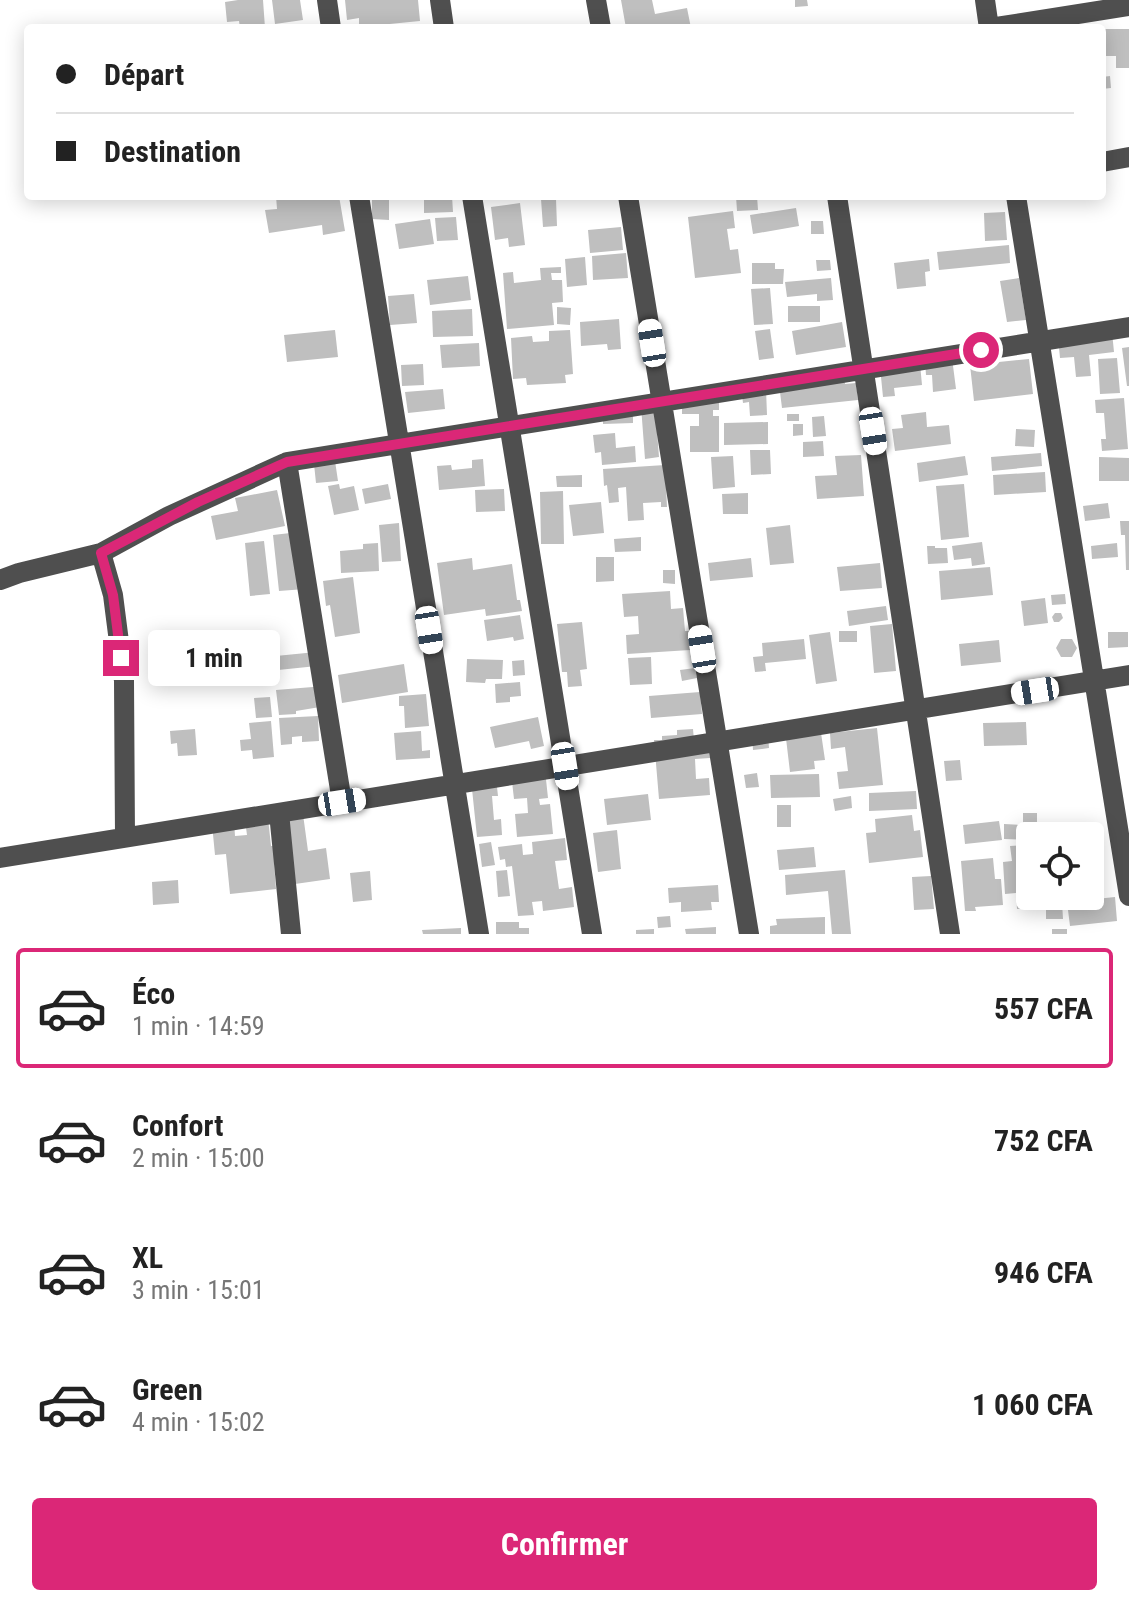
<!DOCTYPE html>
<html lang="fr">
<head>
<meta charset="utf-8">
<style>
  body { margin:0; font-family:"Roboto Condensed",sans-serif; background:#f6f6f6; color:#222; height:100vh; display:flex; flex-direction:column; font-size:30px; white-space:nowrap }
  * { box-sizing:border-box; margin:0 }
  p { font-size:26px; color:#767676 }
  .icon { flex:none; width:44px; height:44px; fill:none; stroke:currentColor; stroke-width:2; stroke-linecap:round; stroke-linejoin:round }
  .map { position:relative; height:934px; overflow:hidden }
  .drawer { display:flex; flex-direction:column; background:#fff; flex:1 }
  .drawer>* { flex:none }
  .banner { position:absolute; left:24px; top:24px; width:1082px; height:176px; border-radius:8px; box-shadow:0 4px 20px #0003; display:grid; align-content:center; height:176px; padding:0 32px; background:#fff }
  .controls { position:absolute; left:1016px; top:822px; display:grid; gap:16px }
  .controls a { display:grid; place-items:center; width:88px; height:88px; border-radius:8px; background:#fff; box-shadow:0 4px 20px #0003; font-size:40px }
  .end { position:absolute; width:36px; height:36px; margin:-18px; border:10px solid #db2777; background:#fff; box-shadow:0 0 0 4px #fff }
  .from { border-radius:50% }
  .bubble { position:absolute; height:56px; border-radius:8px; background:#fff; box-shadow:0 4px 20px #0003; font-size:26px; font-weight:700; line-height:56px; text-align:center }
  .car { position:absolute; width:24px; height:48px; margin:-24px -12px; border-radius:10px; box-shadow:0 0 6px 2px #0007; background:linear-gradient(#fff 24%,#345 0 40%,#fff 0 76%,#345 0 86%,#fff 0) }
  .banner b { display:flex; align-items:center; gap:28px; height:76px; font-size:30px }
  .banner b+b { border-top:2px solid #e0e0e0 }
  .banner i { width:20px; height:20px; background:#222 }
  ul { padding:14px 0 0; list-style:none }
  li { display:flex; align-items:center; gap:24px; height:120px; margin:0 16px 12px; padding:0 16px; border:4px solid transparent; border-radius:8px }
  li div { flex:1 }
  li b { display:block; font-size:30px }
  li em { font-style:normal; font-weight:700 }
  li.selected { border-color:#db2777 }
  li>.icon { width:72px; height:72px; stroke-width:1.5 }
  .action { display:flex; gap:16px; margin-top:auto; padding:16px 32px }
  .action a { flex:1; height:92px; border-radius:8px; background:#db2777; color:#fff; font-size:32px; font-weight:700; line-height:92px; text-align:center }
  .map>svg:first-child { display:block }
  .building { fill:#bfbfbf }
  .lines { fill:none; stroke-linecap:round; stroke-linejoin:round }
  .minor { stroke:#4f4f4f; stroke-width:20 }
  .route { stroke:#db2777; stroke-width:10 }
</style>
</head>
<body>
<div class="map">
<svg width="1129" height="934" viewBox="0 0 1129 934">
  <rect width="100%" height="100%" fill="#fff"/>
  <path class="building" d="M238 0H263L265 28H240L239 21 227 22 225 2Z
    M272 0H300L303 20 275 24Z
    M345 0H418L420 21 359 27V18L347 20Z
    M621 0H652L655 14 687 8 691 28H626Z
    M795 0H807L808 6 795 7Z
    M1102 29H1129V68H1116V56H1102Z
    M1110 76 1111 88 1102 89V77Z
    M1102 92H1104L1106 115H1102Z
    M276 196H339L345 231 323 235 322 225 269 233 265 210 277 209Z
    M372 196H389V220L372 219Z
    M424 196H452L453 212 424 213Z
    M736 196H757L758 210 737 211Z
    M541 199H556L557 226 543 227Z
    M520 203 525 245 509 247 508 238 495 240 491 207Z
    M796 208 799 226 753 234 750 215Z
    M733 211 735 228 727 229 730 250 738 249 741 273 695 278 688 217Z
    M1005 212 1007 240 985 241 984 213Z
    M456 217 458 240 437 241 435 218Z
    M430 219 434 244 399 249 395 224Z
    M811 221H823L824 234H811Z
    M621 227 623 250 590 253 588 230Z
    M1009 245 1010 263 939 270 937 252Z
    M626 253 628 278 593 280 592 256Z
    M585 257 587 285 567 287 565 259Z
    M929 259 930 271 925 272 926 286 897 289 894 263Z
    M816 260H830L831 270 817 271Z
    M752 263H775V269H784L783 284H752Z
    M561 267V273H551L552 280H562L563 302 552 303 554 325 507 329 503 273 513 272 514 283 541 280 540 268Z
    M468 276 471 300 430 305 427 280Z
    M831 278 833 300 817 301V294L787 297 785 282Z
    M1019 278 1026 320 1007 322 1000 281Z
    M770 288 773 324 754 325 751 289Z
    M414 294 417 323 390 325 388 296Z
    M788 306H820V322H788Z
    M557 307 571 308 570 325 557 324Z
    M472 309 473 336 433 337 432 311Z
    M619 319 621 349 608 350 607 344 581 346 580 322Z
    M842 322 846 347 796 355 792 331Z
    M770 329 774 358 759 360 755 331Z
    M335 330 338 357 287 362 284 335Z
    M570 330 573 374 565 375 566 383 527 385 526 378 513 379 511 338 532 336 533 342 549 341V331Z
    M1112 332 1114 352 1089 355 1091 376 1076 377 1074 357 1060 358 1058 337Z
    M479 343 480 366 442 368 440 345Z
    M1129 347V386H1127L1122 348Z
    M952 358 956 389 933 392 932 375H926L925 361Z
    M1117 358 1120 393 1100 394 1098 359Z
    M1029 359 1033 394 974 401 970 365Z
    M423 364 424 385 402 386 401 365Z
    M920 364 922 385 894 388 895 396 883 397 880 367Z
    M844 377 845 384 856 383 858 400 782 408 779 384Z
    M443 389 445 409 408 413 405 392Z
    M766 389 767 415 750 416 749 402 743 403 742 395Z
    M682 394 719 399V410H713V416H719V452H690V426H699V414H682Z
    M1124 398 1128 449 1102 451 1101 439H1106L1104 413H1096L1095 400Z
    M641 406H655L659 457 645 459Z
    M926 412 927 427 949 425 951 444 895 451 892 429 903 428 901 415Z
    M603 413H633V423L603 424Z
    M787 414H799V421H787Z
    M824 416 826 436 813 437 812 417Z
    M768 422V444L724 445V423Z
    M793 424H803V435L793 436Z
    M1016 429 1035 430 1034 447 1015 446Z
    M615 433 616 448 635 446 636 462 602 465 601 452 595 453 593 435Z
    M823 441 824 456 803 457V442Z
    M750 450H770L771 474 751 475Z
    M1041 453 1042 466 992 471 991 457Z
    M861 455 864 496 817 499 815 476 837 475 835 456Z
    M733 456 735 487 713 489 711 457Z
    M965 456 968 475 919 482 917 463Z
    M1099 457 1129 458V481H1099Z
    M483 459 485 486 439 490 437 466 451 465 452 470 472 468V460Z
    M335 461 338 481 316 483 314 464Z
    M665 465 667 507H661V502L643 503 644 520 628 521 626 487 618 488 619 502 609 503 607 485 604 486 603 469Z
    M1045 472 1046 492 994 495 993 475Z
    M582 475V487H557L556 476Z
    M339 484 340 489 354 486 359 510 334 515 328 486Z
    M388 484 391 499 365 504 362 489Z
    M964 484 969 537 941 540 936 486Z
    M504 489 505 511 476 512 475 490Z
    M277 490 285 526 216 540 211 516 238 511 235 498Z
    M563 491 564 544H541L540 492Z
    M748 493V514H723L722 494Z
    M601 502 604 533 573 536 569 505Z
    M1108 503 1110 518 1085 521 1083 506Z
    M1120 521H1129V570H1126L1125 535H1121Z
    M399 523 401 561 382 562 379 525Z
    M790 525 794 563 770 565 766 528Z
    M299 532 305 589 279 591 273 535Z
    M641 537V551L615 552 614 539Z
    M264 541 270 594 250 596 245 543Z
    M982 542 985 564 972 566 971 558 954 560 952 546Z
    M378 543 379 571 341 573 340 551 363 549V544Z
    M1117 543 1118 557 1092 559 1091 546Z
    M927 546H935V548H947L948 563 928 564Z
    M596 557H614V581L596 582Z
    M472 558 473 570 512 564 517 600H520L522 611 486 616 485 609 444 615 437 563Z
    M751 558 753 577 710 581 708 563Z
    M880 563 882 588 840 591 837 567Z
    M990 567 993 595 941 600 939 571Z
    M663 570H675V584L663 583Z
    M353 577 360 633 335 637 330 605 326 606 323 581Z
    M670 591 671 609 683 608 685 631H689L690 650 627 654 626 635 639 634 638 616 624 617 622 594Z
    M1065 594 1066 604 1052 605 1051 595Z
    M1045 598 1048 623 1024 626 1021 601Z
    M886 606 888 620 849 626 847 611Z
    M1055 613H1061L1063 618 1059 622H1054L1052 617Z
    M520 615 524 639 514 641 513 637 487 641 484 620Z
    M582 622 587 669 580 670 582 686 568 687 567 672H562L557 624Z
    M892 624 896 671 874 673 870 626Z
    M839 631H857V642H839Z
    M830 632 837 681 816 684 809 635Z
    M1108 632H1128V647L1108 648Z
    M804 639 806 659 765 663 766 671 755 672 753 657 763 656 762 643Z
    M1061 639H1072L1077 648 1072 657H1061L1056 648Z
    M999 640 1001 662 961 666 959 644Z
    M316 652 317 666 278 670 276 656Z
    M651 657 652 684 630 685 628 658Z
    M467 659 503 660 502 679H486L485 683 466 682Z
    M524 660 525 675 513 676 512 661Z
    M404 664 408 692 342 703 338 675Z
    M695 668 697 678 682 681 680 670Z
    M520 682 521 696 510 697V702L496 703 495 684Z
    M325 686 326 706 296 711V714L279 715 276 690Z
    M700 692 702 714 651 718 649 696Z
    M426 694 429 726 405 728 404 706H399V696Z
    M270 697 272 717 256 718 254 698Z
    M318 716 319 741 302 742V736L292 737V744L281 745 279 718Z
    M538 717 544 746 531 749 529 741 495 748 490 727Z
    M271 721 274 757 253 759 252 750 241 751 240 740 251 739 249 723Z
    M1026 722 1027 745 984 746 983 723Z
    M820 726 825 760 814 761 815 769 790 772 785 730Z
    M877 728 883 785 839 789 837 772 848 771 845 747 831 749 830 733Z
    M195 729 197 755 178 756 177 743 171 744 170 731Z
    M693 729 694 740 708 739 710 758 695 759 696 779 709 778 710 795 659 799 654 740H662V736L677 735V730Z
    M421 731 422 751 430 750V758L396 760 394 733Z
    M768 734 769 748 753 750 752 735Z
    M960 760 962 780 946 781 944 761Z
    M545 770 548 798 539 799 540 805 550 804 553 834 517 837 515 814 528 813 527 798 514 799 511 773Z
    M757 773 759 787 746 788 744 775Z
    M819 774 820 797 771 798 770 775Z
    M497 787 498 796H492L494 820 501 819 502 835 477 837 472 789Z
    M916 791 917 809 869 811V793Z
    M648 794 651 820 607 825 604 799Z
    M851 796 852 808 835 811 833 799Z
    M777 805H791V827H777Z
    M302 807 308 851 326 848 330 879 295 884 285 809Z
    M1023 813H1037V833L1032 832 1030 840 1004 839V824L1023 825Z
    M912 815 914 831 920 830 923 857 869 863 866 833 876 832 875 819Z
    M268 818 271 846H279L274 863 276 889 230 894 226 854 215 855 212 824 234 821 235 836 247 835 245 820Z
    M999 821 1002 840 965 844 963 825Z
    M617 830 621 869 598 872 593 833Z
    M565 838 567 860 555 861 559 889 572 887 574 907 543 911 542 901 532 902 534 915 518 916 512 866 506 867 505 859 500 860 498 847 522 844 523 855 533 854 532 842Z
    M491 842 495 865 482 867 479 844Z
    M1030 845V896L1032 901H1041V907L1017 909 1016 893 1005 894 1003 862 1012 861 1010 846Z
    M814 847 816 867 779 870 777 850Z
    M993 858 995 879H1001L1003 905 975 907 976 911H965L961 861Z
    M507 870 510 896 498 897 496 871Z
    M845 870 851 934H832L828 891 786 895 785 875Z
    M370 871 372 900 353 902 350 873Z
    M931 876 934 909 914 910 912 877Z
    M178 880 179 903 153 905 152 882Z
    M718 885 719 902H711L712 910 681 912V902L669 903 668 888Z
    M1115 897 1117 921 1070 926 1067 902Z
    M1046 902H1062L1063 919H1046Z
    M670 916 671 927 658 928 657 917Z
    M825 917V934H770V926L777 925 776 919Z
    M496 922H519V928H529V934H496Z
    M716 927V934H686L685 929Z
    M461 928V934H423L422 930Z
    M654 929V934H636V930Z
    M1052 929H1067V934H1052Z"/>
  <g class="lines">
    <path class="minor" d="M327 0 331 28
      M440 0 444 28
      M596 0 601 28
      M985 0 989 28
      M990 28 1129 6
      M1102 162 1129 157
      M359 196 479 934
      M472 196 592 934
      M628 196 749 934
      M837 196 950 934
      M1016 196 1129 896
      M287 462 342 802
      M101 553 113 595 124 681 125 837
      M0 580 19 573 101 553 169 516 287 462 1129 327
      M279 813 291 934
      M0 858 1129 675"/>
  </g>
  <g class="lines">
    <path class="route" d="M121 658 113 595 101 553 198 502 287 462 981 350"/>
  </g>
</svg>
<div class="controls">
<a><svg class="icon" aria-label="locate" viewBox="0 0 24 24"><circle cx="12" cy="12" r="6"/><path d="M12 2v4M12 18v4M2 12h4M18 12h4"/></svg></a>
</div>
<i class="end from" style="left:981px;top:350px"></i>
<i class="end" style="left:121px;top:658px"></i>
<div class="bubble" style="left:148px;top:630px;width:132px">1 min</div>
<i class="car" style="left:652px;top:343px;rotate:351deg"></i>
<i class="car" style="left:873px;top:431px;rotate:171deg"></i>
<i class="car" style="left:429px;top:630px;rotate:171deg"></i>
<i class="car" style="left:702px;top:649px;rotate:351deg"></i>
<i class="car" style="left:1035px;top:691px;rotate:261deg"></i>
<i class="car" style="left:565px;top:766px;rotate:171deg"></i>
<i class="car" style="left:342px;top:802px;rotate:81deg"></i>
<div class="banner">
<b><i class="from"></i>Départ</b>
<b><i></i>Destination</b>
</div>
</div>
<section class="drawer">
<ul>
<li class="selected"><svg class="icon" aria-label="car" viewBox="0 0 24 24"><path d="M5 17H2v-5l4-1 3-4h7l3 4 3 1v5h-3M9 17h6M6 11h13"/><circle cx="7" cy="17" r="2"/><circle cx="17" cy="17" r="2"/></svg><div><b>Éco</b><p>1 min · 14:59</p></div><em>557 CFA</em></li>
<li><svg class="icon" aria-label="car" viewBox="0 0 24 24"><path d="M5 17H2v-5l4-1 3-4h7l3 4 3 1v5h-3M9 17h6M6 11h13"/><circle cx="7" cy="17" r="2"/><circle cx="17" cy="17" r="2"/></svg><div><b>Confort</b><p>2 min · 15:00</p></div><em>752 CFA</em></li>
<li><svg class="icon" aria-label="car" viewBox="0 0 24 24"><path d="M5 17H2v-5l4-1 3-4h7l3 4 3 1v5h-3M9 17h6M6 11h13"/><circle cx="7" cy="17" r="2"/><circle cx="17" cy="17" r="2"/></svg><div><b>XL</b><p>3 min · 15:01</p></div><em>946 CFA</em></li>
<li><svg class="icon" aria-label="car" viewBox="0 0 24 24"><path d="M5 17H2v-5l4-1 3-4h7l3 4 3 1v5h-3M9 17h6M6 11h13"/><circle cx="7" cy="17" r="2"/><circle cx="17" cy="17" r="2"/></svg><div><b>Green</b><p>4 min · 15:02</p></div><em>1 060 CFA</em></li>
</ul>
<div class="action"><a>Confirmer</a></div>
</section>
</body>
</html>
